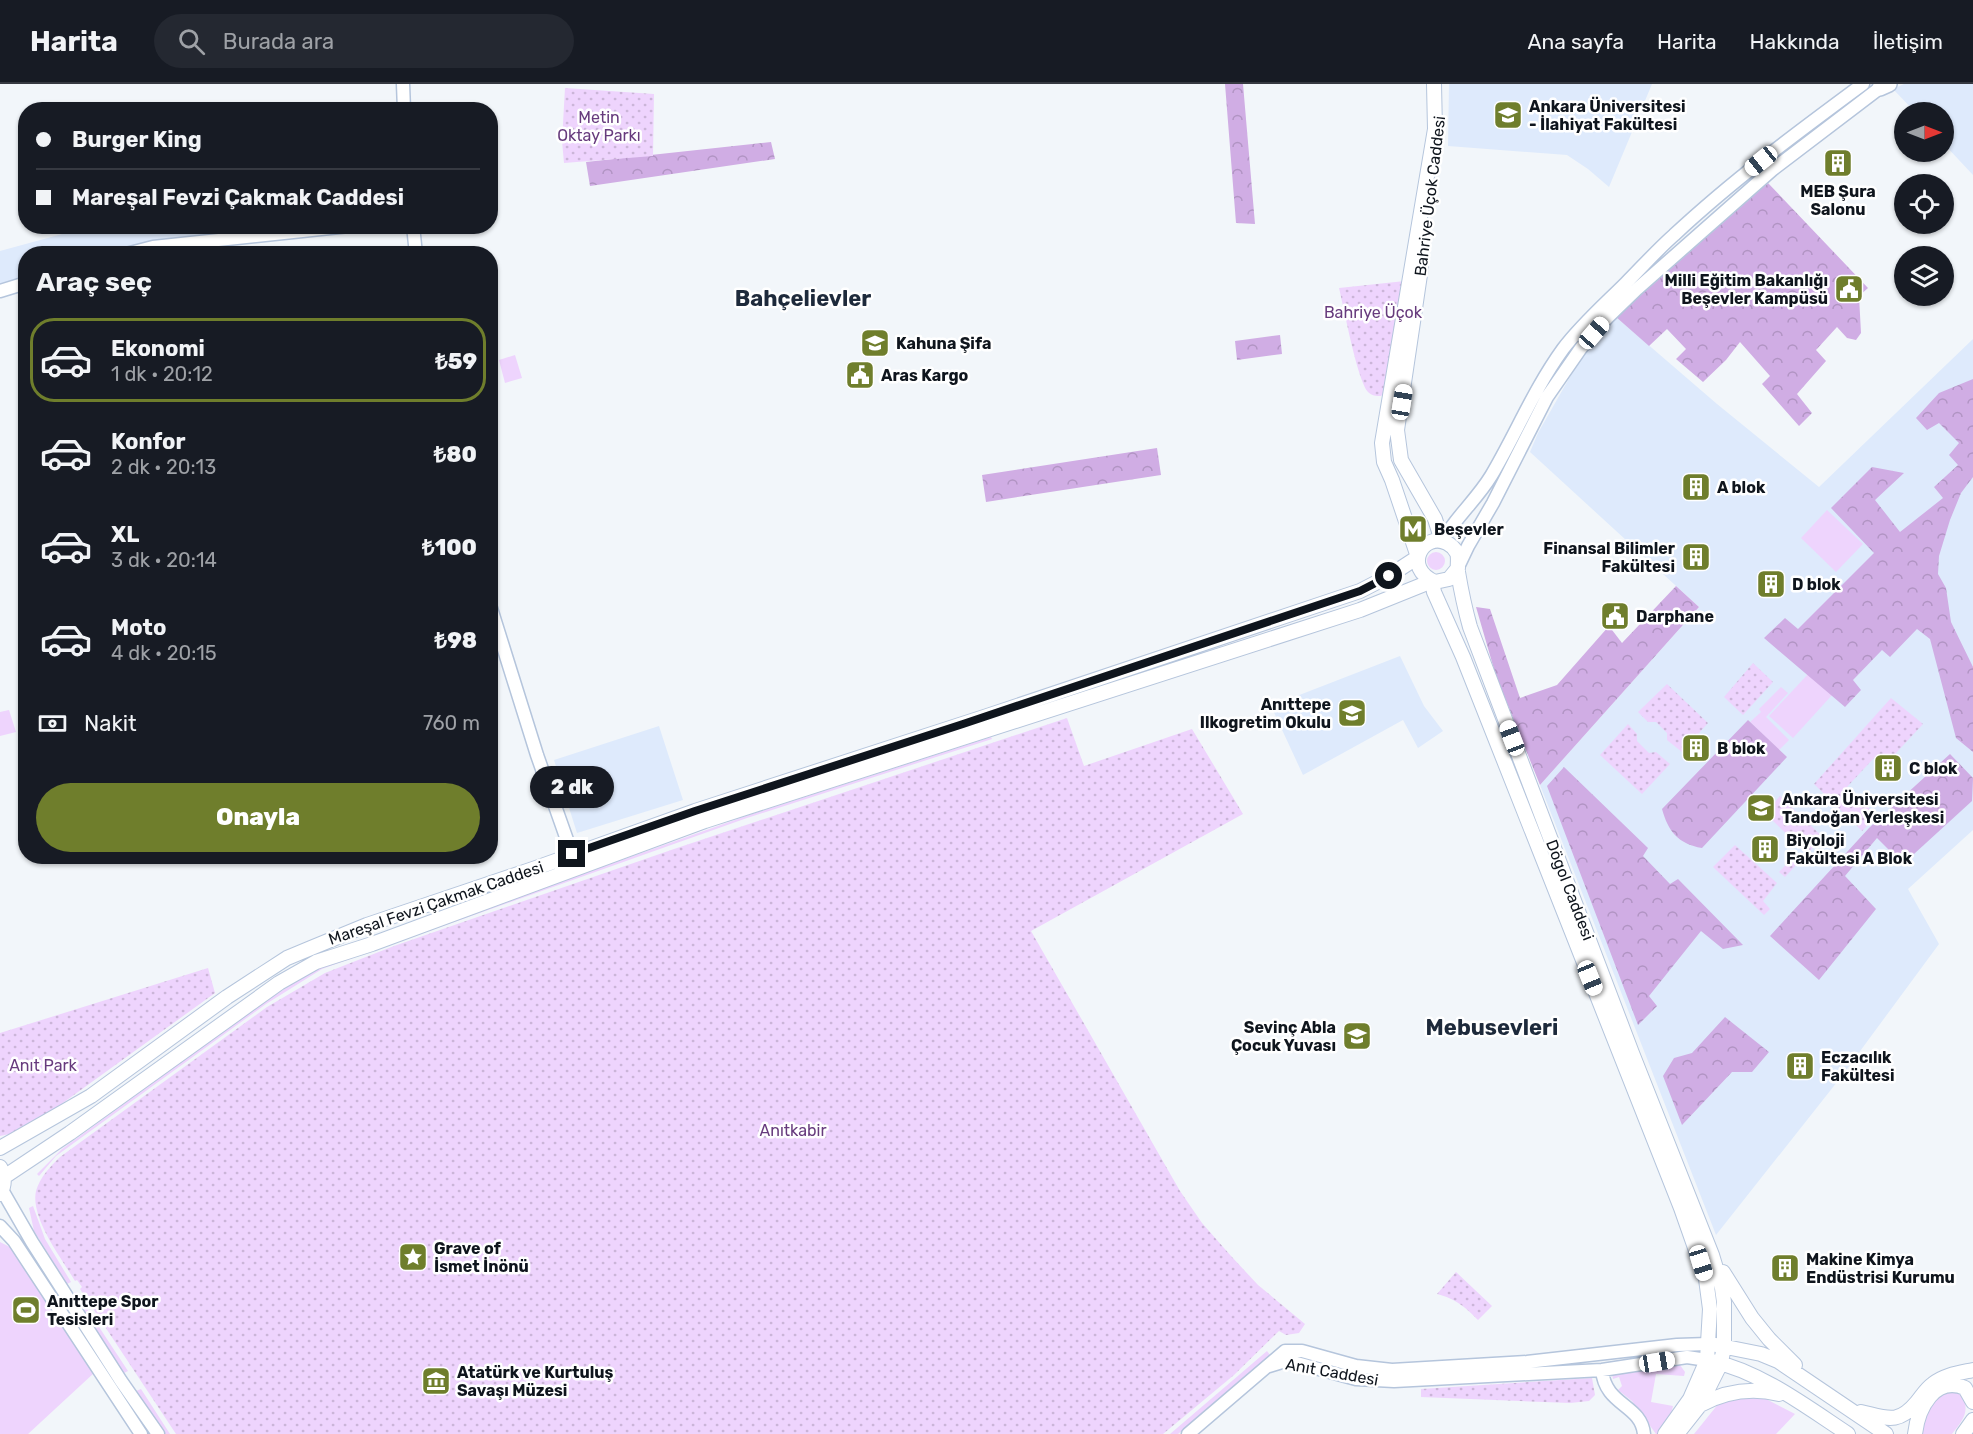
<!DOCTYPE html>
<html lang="tr">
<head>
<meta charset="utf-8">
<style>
  body { margin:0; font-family:Rubik,sans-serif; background:#242831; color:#f1f3f6; height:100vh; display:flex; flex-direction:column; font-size:22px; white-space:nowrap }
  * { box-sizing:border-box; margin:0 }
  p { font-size:20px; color:#9ea1a6 }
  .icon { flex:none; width:33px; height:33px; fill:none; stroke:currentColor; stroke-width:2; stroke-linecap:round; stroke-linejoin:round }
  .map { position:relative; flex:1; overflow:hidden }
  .details { position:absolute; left:18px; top:162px; width:480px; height:618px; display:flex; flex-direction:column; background:#171b24; border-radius:24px; box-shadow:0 2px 4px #0004 }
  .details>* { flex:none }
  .guide { position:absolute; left:18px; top:18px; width:480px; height:132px; border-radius:24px; box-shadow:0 2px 4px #0004; display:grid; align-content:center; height:132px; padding:0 18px; background:#171b24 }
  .needle { width:39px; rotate:90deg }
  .fabs { position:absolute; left:1894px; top:18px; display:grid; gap:12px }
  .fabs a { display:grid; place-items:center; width:60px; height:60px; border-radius:50%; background:#171b24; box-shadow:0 2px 4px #0004; font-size:30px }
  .end { position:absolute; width:27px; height:27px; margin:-14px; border:8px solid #0f151d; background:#fff; box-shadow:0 0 0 3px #fff }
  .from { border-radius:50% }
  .bubble { position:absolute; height:42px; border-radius:21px; background:#171b24; box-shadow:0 2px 4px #0004; font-size:20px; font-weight:800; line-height:42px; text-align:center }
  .car { position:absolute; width:18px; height:36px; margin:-18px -9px; border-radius:8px; box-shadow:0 0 4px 2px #0007; background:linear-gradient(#fff 24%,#345 0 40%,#fff 0 76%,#345 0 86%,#fff 0) }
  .guide b { display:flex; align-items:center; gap:21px; height:57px; font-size:22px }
  .guide b+b { border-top:2px solid #363941 }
  .guide i { width:15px; height:15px; background:#f1f3f6 }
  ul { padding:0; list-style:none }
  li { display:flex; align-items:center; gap:18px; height:84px; margin:0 12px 9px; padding:0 6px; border:3px solid transparent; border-radius:24px }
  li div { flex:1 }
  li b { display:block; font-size:22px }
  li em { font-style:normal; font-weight:800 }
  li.active { border-color:#6f7e2c }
  li>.icon { width:54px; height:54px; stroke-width:1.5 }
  h2 { padding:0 18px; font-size:27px; line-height:72px }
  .pay { display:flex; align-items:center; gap:15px; height:66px; padding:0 18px; font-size:22px }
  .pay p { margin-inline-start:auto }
  .button { display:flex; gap:12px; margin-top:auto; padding:12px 18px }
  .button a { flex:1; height:69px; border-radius:36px; background:#6f7e2c; color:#fff; font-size:24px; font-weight:800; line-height:69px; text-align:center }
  header { display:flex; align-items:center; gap:36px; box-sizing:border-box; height:84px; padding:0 30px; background:#171b24; border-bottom:2px solid #363941 }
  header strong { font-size:28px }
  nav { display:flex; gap:33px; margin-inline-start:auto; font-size:21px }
  .search { width:420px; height:54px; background:#242831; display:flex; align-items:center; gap:15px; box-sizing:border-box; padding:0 21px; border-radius:33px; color:#9ea1a6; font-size:22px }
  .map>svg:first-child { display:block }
  .built { fill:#deeafc }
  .grass { fill:#eed4fd }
  .forest { fill:url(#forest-crowns) }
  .park { fill:url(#park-dots) }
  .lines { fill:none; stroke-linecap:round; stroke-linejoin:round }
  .secondary-casing { stroke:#b5c5dc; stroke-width:15 }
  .primary-casing { stroke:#b5c5dc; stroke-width:16 }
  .highway-casing { stroke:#b5c5dc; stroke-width:18 }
  .secondary { stroke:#fff; stroke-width:12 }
  .primary { stroke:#fff; stroke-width:14 }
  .highway { stroke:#fff; stroke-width:15 }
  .route { stroke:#0f151d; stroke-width:8 }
  .labels { text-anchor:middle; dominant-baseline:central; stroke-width:5; stroke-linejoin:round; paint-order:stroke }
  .poi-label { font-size:16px; font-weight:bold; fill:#0f151d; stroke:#fff; text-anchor:start }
  .park-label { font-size:16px; fill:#673b7d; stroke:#fff }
  .street-label { font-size:16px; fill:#0f151d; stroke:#fff }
  .district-label { font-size:22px; font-weight:bold; fill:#1e2a3b; stroke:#fff }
</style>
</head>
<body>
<header>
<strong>Harita</strong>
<div class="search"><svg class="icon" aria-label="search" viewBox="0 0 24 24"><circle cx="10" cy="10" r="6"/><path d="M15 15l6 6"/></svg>Burada ara</div>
<nav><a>Ana sayfa</a><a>Harita</a><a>Hakkında</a><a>İletişim</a></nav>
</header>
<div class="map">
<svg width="1973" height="1350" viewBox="0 0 1973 1350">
  <defs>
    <pattern id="forest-crowns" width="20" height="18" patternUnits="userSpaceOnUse" patternTransform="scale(1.5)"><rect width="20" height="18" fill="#d0ade4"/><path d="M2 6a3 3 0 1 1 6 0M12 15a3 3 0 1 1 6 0" fill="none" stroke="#b194c3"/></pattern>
    <pattern id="park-dots" width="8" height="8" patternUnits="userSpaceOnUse" patternTransform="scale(1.5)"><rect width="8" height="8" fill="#eed4fd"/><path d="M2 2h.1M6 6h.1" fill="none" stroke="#cbb5d8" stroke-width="1.8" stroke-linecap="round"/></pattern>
  </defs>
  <rect width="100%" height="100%" fill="#f2f6fa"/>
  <path class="built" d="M1449 0H1652L1609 103 1588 85 1567 71 1448 62Z
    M1904 0H1973V91L1944 60V28H1915L1893 5Z
    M88 143H349L133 169 26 170 25 200 0 207V167Z
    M1616 233 1717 320 1819 403 1973 255V746L1908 805 1939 860 1841 993 1716 1151 1540 701 1699 523 1530 368 1538 349 1583 270Z
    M1400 572 1424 622 1443 647 1418 664 1403 636 1303 691 1271 622Z
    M659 642 683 716 577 749 554 676Z"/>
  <path class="grass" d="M515 271 522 294 505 299 499 276Z
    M1827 426 1863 460 1836 488 1801 454Z
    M1427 477a9 9 0 1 1 18 0a9 9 0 1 1-18 0Z
    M1810 588 1833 610 1793 654 1769 632Z
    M1781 603 1788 609 1766 633 1789 656 1779 666 1750 638 1761 628 1759 625Z
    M9 626 16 648 0 652V628Z
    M991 653 992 655 747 734 322 885 266 920 56 1072 39 1092 37 1090 62 1065 264 918 319 883 746 732Z
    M33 1122 45 1155 71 1198 67 1200 34 1147 29 1124Z
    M0 1158 12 1164 94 1289 28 1350H0Z
    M76 1208 128 1287 124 1289 72 1210Z
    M1267 1267 1270 1271 1178 1350H1170Z
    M1672 1280 1680 1281 1685 1288 1684 1292 1656 1290 1651 1318 1673 1322 1670 1334 1658 1350H1656L1632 1317 1618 1306 1622 1302 1619 1293 1613 1295 1612 1290Z
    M141 1305 170 1350H165L136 1307Z
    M1960 1305C1970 1327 1966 1332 1952 1350H1919L1920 1338 1940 1309Z
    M1755 1312 1766 1315 1795 1330 1776 1350H1694L1719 1319 1741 1313Z"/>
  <path class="forest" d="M1225 0H1243L1255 140 1236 139Z
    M771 58 775 75 590 102 586 78Z
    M1768 99 1868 204 1859 212 1861 249 1856 256 1847 254 1837 243 1816 266 1826 277 1797 310 1812 329 1799 342 1762 300 1770 292 1740 258 1726 276 1703 298 1676 275 1686 265 1667 245 1649 262 1616 233Z
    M1280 251 1282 270 1237 276 1235 257Z
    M1973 295V393L1961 409 1950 436 1939 472 1938 490 1946 504 1951 538 1973 583V668L1956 654 1930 555 1917 545 1890 573 1882 566 1853 596 1861 606 1845 623 1764 554 1785 534 1798 545 1874 469 1831 424 1872 383 1904 389 1875 416 1900 448 1943 414 1934 403 1958 381 1949 371 1959 359 1939 339 1927 346 1916 334 1939 309Z
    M1157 364 1161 391 986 418 982 391Z
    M1676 502 1699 523 1540 701 1496 592 1476 523 1490 525 1520 614 1557 601 1609 542 1622 559Z
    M1748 636 1787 673 1702 764C1678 760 1668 747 1662 725Z
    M1950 670 1973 694 1972 717 1903 780 1877 754 1845 792 1876 825 1819 896 1770 852 1869 744Z
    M1564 683 1648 764 1643 772 1670 800 1678 795 1743 861 1723 865 1701 847 1649 912 1657 922 1638 941 1547 702Z
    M1725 933 1769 968 1752 988H1732L1682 1041 1663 992 1674 974 1692 969Z"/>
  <path class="park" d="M565 4 654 10 653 72 564 79 562 57Z
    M1405 197 1387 306 1381 312C1376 312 1372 312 1368 308 1357 295 1344 224 1339 204Z
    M1753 579 1773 598 1743 631 1724 613Z
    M1667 600 1708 639 1682 668 1667 656V649L1656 638H1648L1638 628Z
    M1891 614 1923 640 1884 682 1874 674 1847 703 1877 732 1862 747 1814 700Z
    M1067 634 1084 682 1192 645 1243 730 1031 847 1180 1107 1202 1139 1231 1172 1258 1201 1305 1240 1299 1249 1286 1251 1279 1247 1234 1291 1163 1350H176L80 1205 82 1203 77 1196 75 1197C62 1175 30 1134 36 1107 40 1093 50 1083 60 1073L267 923 325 889 394 862 674 765Z
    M1628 640 1637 650V657L1649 669 1656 668 1670 680 1642 710 1600 671Z
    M1780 712 1831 761 1828 763 1820 756 1807 770 1765 729Z
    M1735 761 1777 799 1763 817 1770 825 1764 831 1713 783Z
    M1795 771 1801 776 1785 793 1779 788Z
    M208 884 215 909 42 1034 19 1048 0 1052V949Z
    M1456 1188 1492 1222 1478 1236C1464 1222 1456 1215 1437 1210Z
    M1592 1294 1595 1311 1589 1317 1570 1319 1421 1313V1305Z"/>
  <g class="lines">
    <g class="secondary-casing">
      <path id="secondary" d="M403 0 404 26
        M413 142 416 170
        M126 170 153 163 349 142
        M0 207 26 199
        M1442 457C1456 433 1477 415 1491 392 1516 350 1534 305 1563 265 1581 241 1605 220 1626 199 1642 183 1657 166 1674 151 1733 96 1798 48 1863 0
        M1458 483 1468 462 1493 419 1547 313 1581 264 1607 234 1637 205 1772 86 1885 0
        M490 521 537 671 572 770
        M2 1106 32 1158 121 1297 158 1350
        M0 1142 14 1157 141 1350
        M1269 1282 1282 1278H1293L1356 1295 1394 1297 1602 1286 1687 1273 1707 1276
        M1602 1286C1605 1322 1641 1320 1644 1350
        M1188 1350 1285 1267H1302L1356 1282 1392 1286 1527 1278 1677 1261 1708 1260"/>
    </g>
    <g class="primary-casing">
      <path id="primary" d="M1421 184 1397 346 1401 376 1435 435 1442 457
        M1418 473 1392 396 1384 378 1382 359 1435 45 1434 0
        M1458 484 1449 495 1435 498C1402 484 1423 447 1447 459 1451 461 1455 465 1457 469 1459 474 1457 481 1458 488 1461 506 1465 525 1470 543L1632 969 1712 1171 1722 1204 1724 1218V1262L1721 1279 1700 1321 1677 1350
        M1432 497 1434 508 1463 573 1598 914 1681 1124 1706 1195 1710 1225 1707 1276 1690 1315 1665 1350
        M0 1064 91 1012 227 913 287 874 311 864 367 841 533 785 695 727 984 633 1360 507 1389 492 1418 473
        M0 1083C5 1092 5 1101 0 1110
        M4 1093 70 1049 279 899 316 878 372 860 705 737 1360 526 1432 497
        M1723 1188 1752 1234 1769 1255 1795 1281
        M1716 1261 1761 1270 1778 1277 1886 1350
        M1712 1277C1761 1288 1807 1323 1848 1350
        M1700 1321C1726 1307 1751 1303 1779 1310
        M1861 1328C1887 1334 1898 1341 1917 1318 1922 1312 1926 1305 1933 1300 1944 1291 1959 1289 1973 1286
        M1915 1350C1918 1324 1935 1291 1965 1304L1973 1318
        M1963 1350 1973 1336"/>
    </g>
    <g class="highway-casing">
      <path id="highway" d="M1880 4 1889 0"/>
    </g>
    <use href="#secondary" class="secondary"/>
    <use href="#primary" class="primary"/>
    <use href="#highway" class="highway"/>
  </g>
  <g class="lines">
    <path class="route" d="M572 770 695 727 963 640 1360 507 1389 492"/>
  </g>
  <defs>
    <g id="university-square" transform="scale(1.5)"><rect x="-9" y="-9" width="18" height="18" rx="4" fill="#6f7e2c" stroke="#fff"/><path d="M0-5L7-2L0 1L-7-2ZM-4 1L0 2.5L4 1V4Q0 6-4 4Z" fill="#fff"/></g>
    <g id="building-square" transform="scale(1.5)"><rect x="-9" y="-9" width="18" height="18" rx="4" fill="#6f7e2c" stroke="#fff"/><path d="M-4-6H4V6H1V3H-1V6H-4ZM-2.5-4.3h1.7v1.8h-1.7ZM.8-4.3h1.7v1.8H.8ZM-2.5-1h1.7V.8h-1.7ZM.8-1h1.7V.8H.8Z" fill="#fff"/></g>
    <g id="civic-square" transform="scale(1.5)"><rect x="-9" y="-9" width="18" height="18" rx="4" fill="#6f7e2c" stroke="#fff"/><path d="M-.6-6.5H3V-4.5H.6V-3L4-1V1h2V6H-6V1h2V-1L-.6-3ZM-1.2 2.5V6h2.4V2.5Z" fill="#fff"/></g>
    <g id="school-square" transform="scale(1.5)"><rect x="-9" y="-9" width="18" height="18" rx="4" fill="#6f7e2c" stroke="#fff"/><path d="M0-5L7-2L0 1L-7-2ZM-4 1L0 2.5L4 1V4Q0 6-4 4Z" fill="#fff"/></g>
    <g id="metro-square" transform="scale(1.5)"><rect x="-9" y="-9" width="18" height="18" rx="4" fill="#6f7e2c" stroke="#fff"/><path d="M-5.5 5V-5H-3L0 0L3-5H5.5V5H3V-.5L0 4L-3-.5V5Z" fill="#fff"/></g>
    <g id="sight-square" transform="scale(1.5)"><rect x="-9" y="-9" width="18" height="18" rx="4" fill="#6f7e2c" stroke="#fff"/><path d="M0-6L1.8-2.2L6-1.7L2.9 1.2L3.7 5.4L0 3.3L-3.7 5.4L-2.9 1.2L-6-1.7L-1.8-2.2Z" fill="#fff"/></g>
    <g id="stadium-square" transform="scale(1.5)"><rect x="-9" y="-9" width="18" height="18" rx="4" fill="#6f7e2c" stroke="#fff"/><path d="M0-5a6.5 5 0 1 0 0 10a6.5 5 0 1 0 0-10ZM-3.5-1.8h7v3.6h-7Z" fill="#fff"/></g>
    <g id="museum-square" transform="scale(1.5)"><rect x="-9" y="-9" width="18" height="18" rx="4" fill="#6f7e2c" stroke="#fff"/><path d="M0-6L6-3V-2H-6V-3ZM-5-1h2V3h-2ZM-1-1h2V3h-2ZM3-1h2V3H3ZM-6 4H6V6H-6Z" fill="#fff"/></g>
  </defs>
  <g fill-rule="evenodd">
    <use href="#university-square" x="1508" y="31"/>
    <use href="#building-square" x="1838" y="79"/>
    <use href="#civic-square" x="1849" y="205"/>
    <use href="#school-square" x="875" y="259"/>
    <use href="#civic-square" x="860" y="291"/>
    <use href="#building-square" x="1696" y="403"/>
    <use href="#metro-square" x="1413" y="445"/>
    <use href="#building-square" x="1696" y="473"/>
    <use href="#building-square" x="1771" y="500"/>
    <use href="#civic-square" x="1615" y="532"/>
    <use href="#school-square" x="1352" y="629"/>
    <use href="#building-square" x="1696" y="664"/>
    <use href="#building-square" x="1888" y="684"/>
    <use href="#university-square" x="1761" y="724"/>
    <use href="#building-square" x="1765" y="765"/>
    <use href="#school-square" x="1357" y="952"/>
    <use href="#building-square" x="1800" y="982"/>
    <use href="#sight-square" x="413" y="1173"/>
    <use href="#building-square" x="1785" y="1184"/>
    <use href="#stadium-square" x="26" y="1226"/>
    <use href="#museum-square" x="436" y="1297"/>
  </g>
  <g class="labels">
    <g class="poi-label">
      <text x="1529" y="22">Ankara Üniversitesi<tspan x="1529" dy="18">- İlahiyat Fakültesi</tspan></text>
      <text x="1838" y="107" text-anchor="middle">MEB Şura<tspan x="1838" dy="18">Salonu</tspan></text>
      <text x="1828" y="196" text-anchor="end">Milli Eğitim Bakanlığı<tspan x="1828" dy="18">Beşevler Kampüsü</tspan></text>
      <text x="896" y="259">Kahuna Şifa</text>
      <text x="881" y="291">Aras Kargo</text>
      <text x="1717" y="403">A blok</text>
      <text x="1434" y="445">Beşevler</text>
      <text x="1675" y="464" text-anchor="end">Finansal Bilimler<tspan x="1675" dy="18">Fakültesi</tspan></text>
      <text x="1792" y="500">D blok</text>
      <text x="1636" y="532">Darphane</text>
      <text x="1331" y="620" text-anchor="end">Anıttepe<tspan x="1331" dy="18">Ilkogretim Okulu</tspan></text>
      <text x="1717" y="664">B blok</text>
      <text x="1909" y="684">C blok</text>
      <text x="1782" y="715">Ankara Üniversitesi<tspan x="1782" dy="18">Tandoğan Yerleşkesi</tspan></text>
      <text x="1786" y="756">Biyoloji<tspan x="1786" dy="18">Fakültesi A Blok</tspan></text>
      <text x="1336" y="943" text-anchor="end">Sevinç Abla<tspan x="1336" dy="18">Çocuk Yuvası</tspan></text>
      <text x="1821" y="973">Eczacılık<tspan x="1821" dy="18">Fakültesi</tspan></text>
      <text x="434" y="1164">Grave of<tspan x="434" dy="18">İsmet İnönü</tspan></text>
      <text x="1806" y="1175">Makine Kimya<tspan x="1806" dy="18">Endüstrisi Kurumu</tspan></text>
      <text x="47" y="1217">Anıttepe Spor<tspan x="47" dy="18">Tesisleri</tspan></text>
      <text x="457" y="1288">Atatürk ve Kurtuluş<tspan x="457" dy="18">Savaşı Müzesi</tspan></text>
    </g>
    <g class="park-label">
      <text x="599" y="33">Metin<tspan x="599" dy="18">Oktay Parkı</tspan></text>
      <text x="1373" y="228">Bahriye Üçok</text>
      <text x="43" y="981">Anıt Park</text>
      <text x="793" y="1046">Anıtkabir</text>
    </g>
    <g class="street-label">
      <text transform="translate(1430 112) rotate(-83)">Bahriye Üçok Caddesi</text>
      <text transform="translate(1570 806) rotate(69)">Dögol Caddesi</text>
      <text transform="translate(436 819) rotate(-19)">Mareşal Fevzi Çakmak Caddesi</text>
      <text transform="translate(1332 1288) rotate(10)">Anıt Caddesi</text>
    </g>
    <g class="district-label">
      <text x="803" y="214">Bahçelievler</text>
      <text x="1492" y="943">Mebusevleri</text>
    </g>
  </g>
</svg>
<div class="fabs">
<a><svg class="needle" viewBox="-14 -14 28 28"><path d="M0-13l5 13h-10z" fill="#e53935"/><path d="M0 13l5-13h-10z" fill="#9ea1a6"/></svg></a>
<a><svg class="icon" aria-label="locate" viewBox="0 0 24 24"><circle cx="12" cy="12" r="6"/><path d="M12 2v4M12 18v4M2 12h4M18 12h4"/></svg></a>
<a><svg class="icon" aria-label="layers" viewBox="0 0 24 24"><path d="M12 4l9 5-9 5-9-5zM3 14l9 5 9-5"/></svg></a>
</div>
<i class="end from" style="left:1389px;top:492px"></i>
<i class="end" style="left:572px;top:770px"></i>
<div class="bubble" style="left:530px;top:682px;width:84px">2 dk</div>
<i class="car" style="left:1761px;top:77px;rotate:231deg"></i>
<i class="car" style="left:1594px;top:249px;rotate:41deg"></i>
<i class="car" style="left:1402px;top:318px;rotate:9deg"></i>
<i class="car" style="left:1512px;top:654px;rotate:339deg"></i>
<i class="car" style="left:1590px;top:894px;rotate:158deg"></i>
<i class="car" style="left:1701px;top:1179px;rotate:163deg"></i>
<i class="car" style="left:1657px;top:1278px;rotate:81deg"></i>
<div class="guide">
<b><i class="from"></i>Burger King</b>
<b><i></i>Mareşal Fevzi Çakmak Caddesi</b>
</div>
<section class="details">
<h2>Araç seç</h2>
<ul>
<li class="active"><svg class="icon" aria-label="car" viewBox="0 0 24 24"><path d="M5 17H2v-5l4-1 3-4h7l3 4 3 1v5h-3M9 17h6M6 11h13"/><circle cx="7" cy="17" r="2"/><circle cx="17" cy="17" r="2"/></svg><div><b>Ekonomi</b><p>1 dk · 20:12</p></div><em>₺59</em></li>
<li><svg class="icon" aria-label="car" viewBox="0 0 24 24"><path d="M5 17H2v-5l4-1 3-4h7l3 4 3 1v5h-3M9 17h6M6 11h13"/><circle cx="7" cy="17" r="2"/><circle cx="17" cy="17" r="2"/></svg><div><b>Konfor</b><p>2 dk · 20:13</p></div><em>₺80</em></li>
<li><svg class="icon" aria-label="car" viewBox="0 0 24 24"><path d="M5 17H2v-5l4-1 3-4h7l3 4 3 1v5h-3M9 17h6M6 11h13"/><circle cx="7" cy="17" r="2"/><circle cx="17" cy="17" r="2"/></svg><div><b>XL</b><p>3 dk · 20:14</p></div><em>₺100</em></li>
<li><svg class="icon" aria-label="car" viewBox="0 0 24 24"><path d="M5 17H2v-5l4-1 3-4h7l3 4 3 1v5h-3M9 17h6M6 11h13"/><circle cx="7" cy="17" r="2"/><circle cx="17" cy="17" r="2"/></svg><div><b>Moto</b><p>4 dk · 20:15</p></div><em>₺98</em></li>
</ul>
<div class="pay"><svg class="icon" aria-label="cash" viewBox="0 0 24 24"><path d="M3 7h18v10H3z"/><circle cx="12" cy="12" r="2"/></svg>Nakit<p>760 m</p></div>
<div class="button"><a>Onayla</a></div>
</section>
</div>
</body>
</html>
